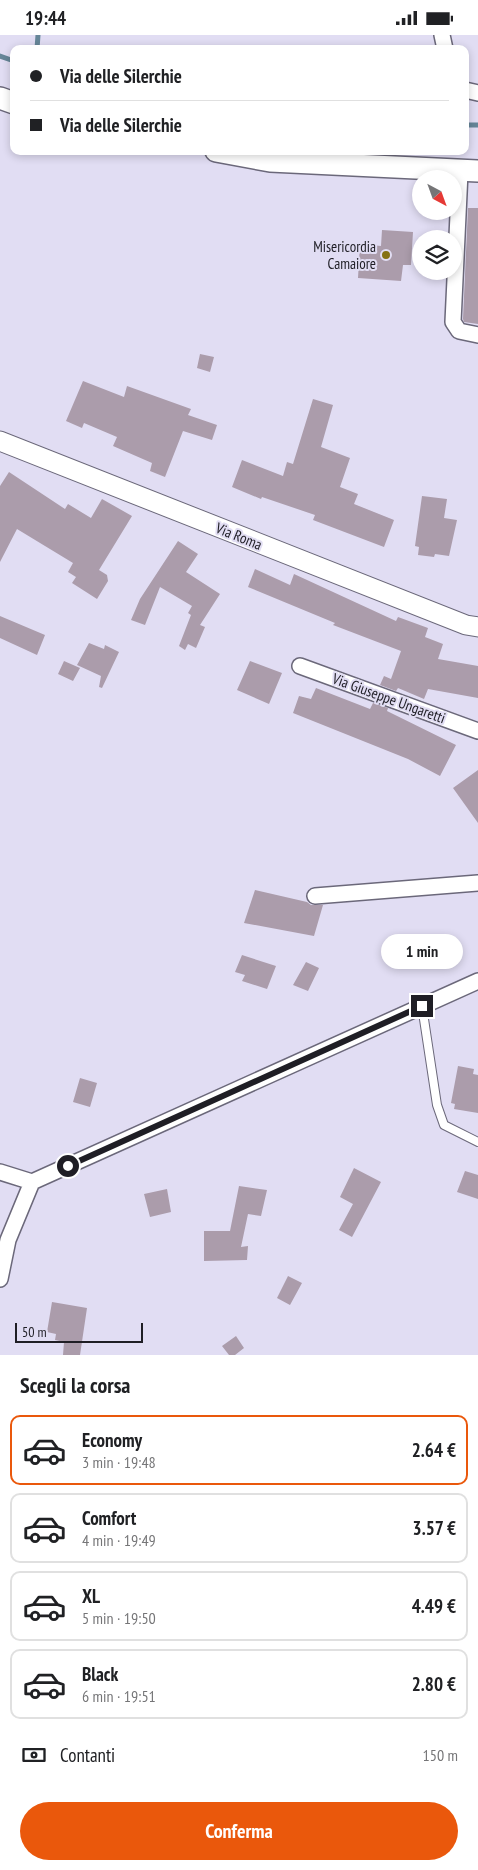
<!DOCTYPE html>
<html lang="it">
<head>
<meta charset="utf-8">
<style>
  body { margin:0; font-family:"PT Sans Narrow",sans-serif; background:#f2f2f2; color:#202124; height:100vh; display:flex; flex-direction:column; font-size:19px; white-space:nowrap }
  * { box-sizing:border-box; margin:0 }
  p { font-size:16px; color:#757577 }
  .icon { flex:none; width:28px; height:28px; fill:none; stroke:currentColor; stroke-width:2; stroke-linecap:round; stroke-linejoin:round }
  .map { position:relative; height:1320px; overflow:hidden }
  .drawer { display:flex; flex-direction:column; background:#fff; flex:1 }
  .drawer>* { flex:none }
  .banner { position:absolute; left:10px; top:10px; width:459px; height:110px; border-radius:10px; box-shadow:0 2px 8px #0003; display:grid; align-content:center; height:110px; padding:0 20px; background:#fff }
  .needle { width:32px; rotate:139deg }
  .fabs { position:absolute; left:412px; top:135px; display:grid; gap:10px }
  .fabs a { display:grid; place-items:center; width:50px; height:50px; border-radius:50%; background:#fff; box-shadow:0 2px 8px #0003; font-size:25px }
  .scale { position:absolute; left:15px; bottom:12px; width:128px; box-sizing:border-box; padding-left:5px; border:2px solid #1f1e25; border-top:0; font-size:14px; line-height:18px; white-space:nowrap; color:#1f1e25; -webkit-text-stroke:4px #e1ddf3; paint-order:stroke }
  .end { position:absolute; width:22px; height:22px; margin:-11px; border:6px solid #1f1e25; background:#fff; box-shadow:0 0 0 2px #fff }
  .from { border-radius:50% }
  .bubble { position:absolute; height:35px; border-radius:18px; background:#fff; box-shadow:0 2px 8px #0003; font-size:16px; font-weight:700; line-height:35px; text-align:center }
  .banner b { display:flex; align-items:center; gap:18px; height:48px; font-size:19px }
  .banner b+b { border-top:1px solid #e0e0e0 }
  .banner i { width:12px; height:12px; background:#202124 }
  ul { padding:0; list-style:none }
  li { display:flex; align-items:center; gap:15px; height:70px; margin:0 10px 8px; padding:0 10px; border:2px solid #e0e0e0; border-radius:10px }
  li div { flex:1 }
  li b { display:block; font-size:19px }
  li em { font-style:normal; font-weight:700 }
  li.current { border-color:#ea580c }
  li>.icon { width:45px; height:45px; stroke-width:1.5 }
  h2 { padding:0 20px; font-size:22px; line-height:60px }
  .pay { display:flex; align-items:center; gap:12px; height:55px; padding:0 20px; font-size:19px }
  .pay p { margin-inline-start:auto }
  .action { display:flex; gap:10px; margin-top:auto; padding:10px 20px }
  .action a { flex:1; height:58px; border-radius:30px; background:#ea580c; color:#fff; font-size:20px; font-weight:700; line-height:58px; text-align:center }
  .status { display:flex; justify-content:space-between; align-items:center; height:35px; padding:0 25px; background:#fff; direction:ltr }
  .status svg { height:14px; fill:currentColor }
  .map>svg:first-child { display:block }
  .lines { fill:none; stroke-linecap:round; stroke-linejoin:round }
  .stream { stroke:#668698; stroke-width:5 }
  .building { fill:#ab9cab }
  .service-casing { stroke:#6b687a; stroke-width:10 }
  .minor-casing { stroke:#6b687a; stroke-width:18 }
  .tertiary-casing { stroke:#6b687a; stroke-width:21 }
  .secondary-casing { stroke:#6b687a; stroke-width:24 }
  .service { stroke:#fff; stroke-width:8 }
  .minor { stroke:#fff; stroke-width:15 }
  .tertiary { stroke:#fff; stroke-width:19 }
  .secondary { stroke:#fff; stroke-width:21 }
  .route { stroke:#1f1e25; stroke-width:6 }
  .poi-dot { fill:#857214; stroke:#e1ddf3; stroke-width:2 }
  .labels { text-anchor:middle; dominant-baseline:central; stroke-width:4; stroke-linejoin:round; paint-order:stroke }
  .poi-label { font-size:15px; fill:#1f1e25; stroke:#e1ddf3; text-anchor:end }
  .street-label { font-size:15px; fill:#1f1e25; stroke:#e1ddf3 }
</style>
</head>
<body>
<div class="status"><b>19:44</b><svg viewBox="0 0 49 12"><path d="M0 12V9h3v3zM5 12V6h3v6zM10 12V3h3v9zM15 12V0h3v12zM26 1h20v11H26zM47 4h2v5h-2z"/></svg></div>
<div class="map">
<svg width="478" height="1320" viewBox="0 0 478 1320">
  <rect width="100%" height="100%" fill="#e1ddf3"/>
  <g class="lines">
    <path class="stream" d="M37 14 38 0
      M0 21 14 26
      M465 90H478"/>
  </g>
  <path class="building" d="M468 173H478V289L464 287 463 284Z
    M382 195 413 197 411 230H403L401 246 358 243 360 209 381 211Z
    M200 319 214 322 210 337 197 333Z
    M83 346 124 362 127 351 191 374 188 380 217 390 212 405 183 396 165 442 150 436 152 428 113 411 117 402 84 388 82 393 66 386Z
    M313 364 333 370 321 412 350 423 340 452 358 459 354 469 394 485 384 512 313 485 315 480 262 462 261 464 232 452 242 425 283 441 287 427 293 429Z
    M9 437 65 474 68 469 91 483 102 464 132 481 99 535 107 540 108 546 97 564 72 548 76 542 68 537 73 528 17 494 0 527V451Z
    M422 461 447 464 444 483 457 485 449 521 435 519 434 522 418 520 419 512 415 511Z
    M178 506 198 519 186 537 220 559 200 590 205 592 196 613 188 609 185 615 179 611 191 580 188 578 192 571 160 552 145 590 131 585 140 564Z
    M255 534 290 550 294 539 396 586 398 582 428 593 425 602 443 609 438 624 478 631V663L428 654 424 664 398 653 396 656 380 650 384 641 391 644 401 616 333 590 335 588 248 552Z
    M0 581 45 600 37 620 0 603Z
    M89 608 104 614 105 610 119 617 102 653 99 652 101 641 77 630Z
    M64 626 80 633 73 646 58 639Z
    M250 626 282 638 269 669 237 655Z
    M316 653 370 674 373 668 388 673 387 676 456 710 440 741 408 724 293 678 299 661 311 664Z
    M478 735V788L453 753Z
    M255 855 307 867 311 870H323L314 901 244 888Z
    M242 920 276 931 267 954 242 946 245 940 235 937Z
    M306 927 319 933 308 956 293 950Z
    M458 1031 474 1034 473 1039 478 1040V1078L454 1074 455 1069 451 1068Z
    M80 1043 97 1048 90 1072 73 1067Z
    M354 1133 381 1147 352 1202 339 1195 353 1169 340 1162Z
    M465 1136 478 1140V1164L457 1157Z
    M239 1151 267 1155 261 1181 248 1179 241 1212 248 1211 247 1225 204 1226V1196H230Z
    M167 1154 171 1177 150 1182 144 1159Z
    M288 1241 302 1248 290 1270 277 1263Z
    M52 1267 87 1273 80 1320H63L64 1307 55 1305 56 1299 47 1297Z
    M236 1301 244 1313 235 1320H229L222 1311Z"/>
  <g class="lines">
    <g class="service-casing">
      <path id="service" d="M422 971 437 1070 444 1090 478 1107"/>
    </g>
    <g class="minor-casing">
      <path id="minor" d="M442 0 445 14
        M465 55 478 58
        M460 137 453 287 459 296 478 300
        M300 631 478 696
        M315 861 478 848
        M0 1137 32 1147
        M32 1147 478 946
        M0 1244 8 1205 32 1147"/>
    </g>
    <g class="tertiary-casing">
      <path id="tertiary" d="M0 406 466 590 478 592"/>
    </g>
    <g class="secondary-casing">
      <path id="secondary" d="M0 63 14 68
        M216 116 270 126 478 136"/>
    </g>
    <use href="#service" class="service"/>
    <use href="#minor" class="minor"/>
    <use href="#tertiary" class="tertiary"/>
    <use href="#secondary" class="secondary"/>
  </g>
  <g class="lines">
    <path class="route" d="M68 1131 422 971"/>
  </g>
  <circle class="poi-dot" cx="386" cy="220" r="5"/>
  <g class="labels">
    <g class="poi-label">
      <text x="376" y="211">Misericordia<tspan x="376" dy="17">Camaiore</tspan></text>
    </g>
    <g class="street-label">
      <text transform="translate(239 501) rotate(22)">Via Roma</text>
      <text transform="translate(389 663) rotate(20)">Via Giuseppe Ungaretti</text>
    </g>
  </g>
</svg>
<div class="fabs">
<a><svg class="needle" viewBox="-14 -14 28 28"><path d="M0-13l5 13h-10z" fill="#e53935"/><path d="M0 13l5-13h-10z" fill="#757577"/></svg></a>
<a><svg class="icon" aria-label="layers" viewBox="0 0 24 24"><path d="M12 4l9 5-9 5-9-5zM3 14l9 5 9-5"/></svg></a>
</div>
<div class="scale">50 m</div>
<i class="end from" style="left:68px;top:1131px"></i>
<i class="end" style="left:422px;top:971px"></i>
<div class="bubble" style="left:381px;top:899px;width:82px">1 min</div>
<div class="banner">
<b><i class="from"></i>Via delle Silerchie</b>
<b><i></i>Via delle Silerchie</b>
</div>
</div>
<section class="drawer">
<h2>Scegli la corsa</h2>
<ul>
<li class="current"><svg class="icon" aria-label="car" viewBox="0 0 24 24"><path d="M5 17H2v-5l4-1 3-4h7l3 4 3 1v5h-3M9 17h6M6 11h13"/><circle cx="7" cy="17" r="2"/><circle cx="17" cy="17" r="2"/></svg><div><b>Economy</b><p>3 min · 19:48</p></div><em>2.64 €</em></li>
<li><svg class="icon" aria-label="car" viewBox="0 0 24 24"><path d="M5 17H2v-5l4-1 3-4h7l3 4 3 1v5h-3M9 17h6M6 11h13"/><circle cx="7" cy="17" r="2"/><circle cx="17" cy="17" r="2"/></svg><div><b>Comfort</b><p>4 min · 19:49</p></div><em>3.57 €</em></li>
<li><svg class="icon" aria-label="car" viewBox="0 0 24 24"><path d="M5 17H2v-5l4-1 3-4h7l3 4 3 1v5h-3M9 17h6M6 11h13"/><circle cx="7" cy="17" r="2"/><circle cx="17" cy="17" r="2"/></svg><div><b>XL</b><p>5 min · 19:50</p></div><em>4.49 €</em></li>
<li><svg class="icon" aria-label="car" viewBox="0 0 24 24"><path d="M5 17H2v-5l4-1 3-4h7l3 4 3 1v5h-3M9 17h6M6 11h13"/><circle cx="7" cy="17" r="2"/><circle cx="17" cy="17" r="2"/></svg><div><b>Black</b><p>6 min · 19:51</p></div><em>2.80 €</em></li>
</ul>
<div class="pay"><svg class="icon" aria-label="cash" viewBox="0 0 24 24"><path d="M3 7h18v10H3z"/><circle cx="12" cy="12" r="2"/></svg>Contanti<p>150 m</p></div>
<div class="action"><a>Conferma</a></div>
</section>
</body>
</html>
